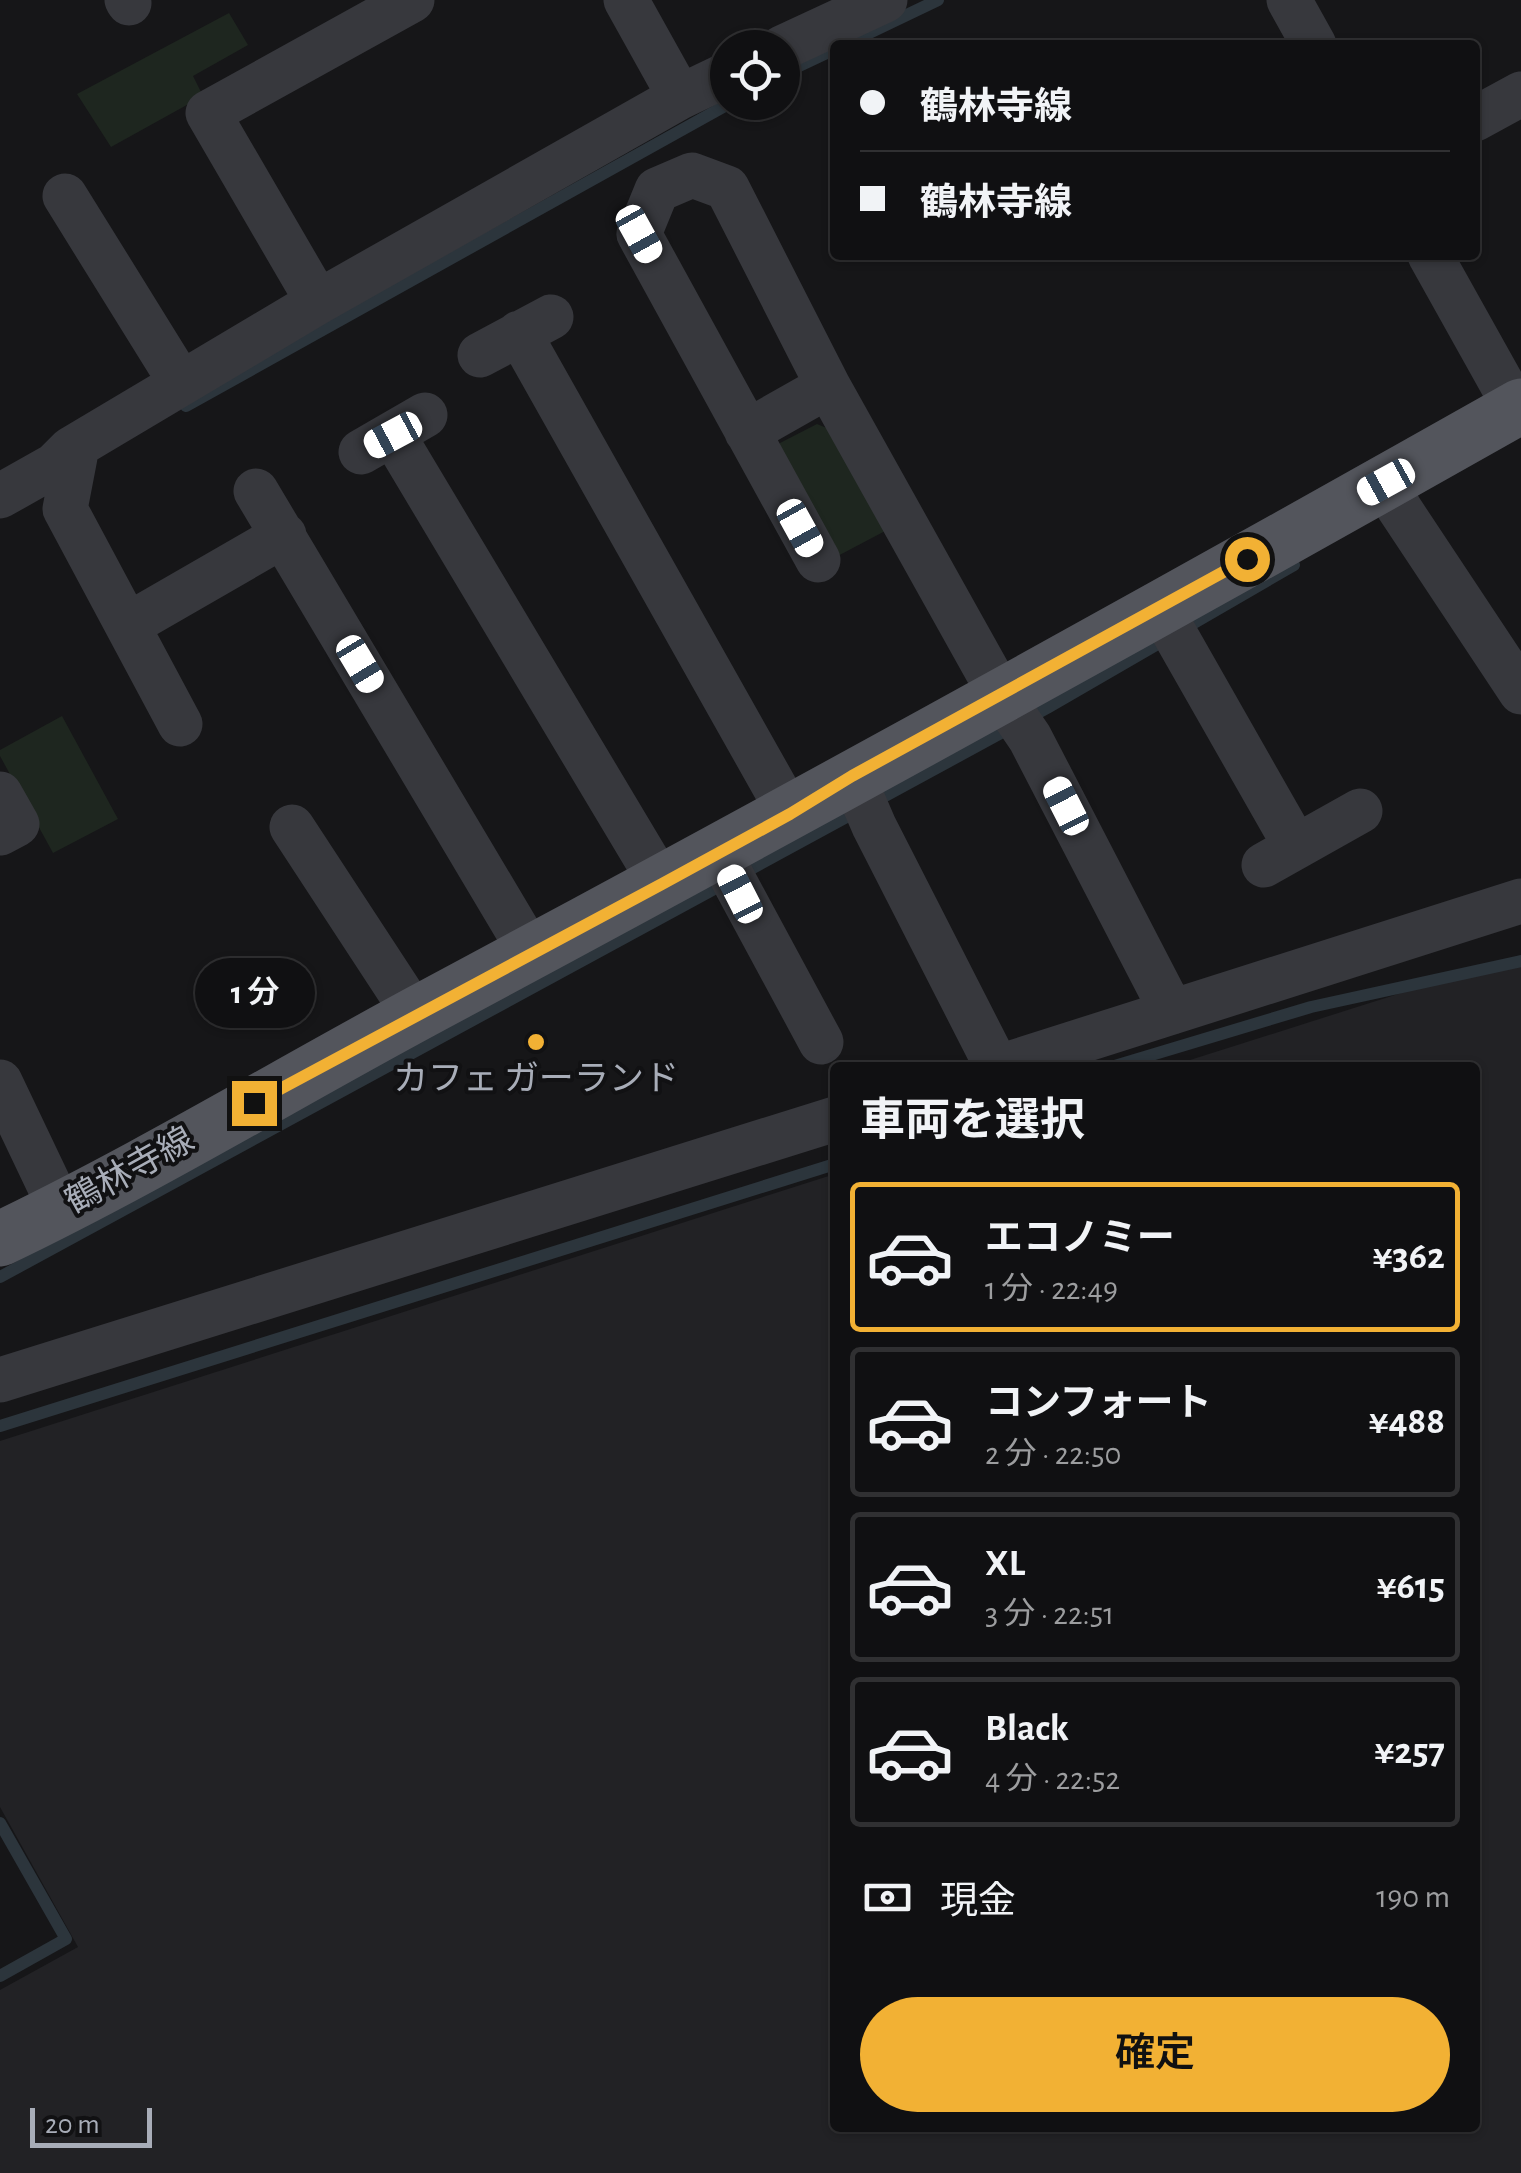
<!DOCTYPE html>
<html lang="ja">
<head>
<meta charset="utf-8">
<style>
  body { margin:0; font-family:"Alegreya Sans","Noto Sans JP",sans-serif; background:#19191b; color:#f1f3f6; height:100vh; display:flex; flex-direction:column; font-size:38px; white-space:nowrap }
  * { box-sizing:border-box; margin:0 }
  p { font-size:32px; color:#9c9d9f }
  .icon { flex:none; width:55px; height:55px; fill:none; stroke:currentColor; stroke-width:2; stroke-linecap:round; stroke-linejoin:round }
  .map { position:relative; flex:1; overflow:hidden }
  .drawer { position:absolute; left:830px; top:1062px; width:650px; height:1070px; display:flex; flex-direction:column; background:#101012; border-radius:10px; box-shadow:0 2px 8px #0004,0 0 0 2px #303032 }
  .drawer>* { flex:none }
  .top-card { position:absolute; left:830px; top:40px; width:650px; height:220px; border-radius:10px; box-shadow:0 2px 8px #0004,0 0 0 2px #303032; display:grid; align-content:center; height:220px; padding:0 30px; background:#101012 }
  .buttons { position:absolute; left:710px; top:30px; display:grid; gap:20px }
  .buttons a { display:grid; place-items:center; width:90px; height:90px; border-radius:50%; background:#101012; box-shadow:0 2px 8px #0004,0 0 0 2px #303032; font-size:50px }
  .scale { position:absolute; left:30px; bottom:25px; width:122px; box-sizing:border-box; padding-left:10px; border:5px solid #a8adb8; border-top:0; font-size:28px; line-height:35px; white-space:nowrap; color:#a8adb8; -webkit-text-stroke:8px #111113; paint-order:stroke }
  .end { position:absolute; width:45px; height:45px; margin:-22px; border:12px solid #f2b134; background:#111; box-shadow:0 0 0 5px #111 }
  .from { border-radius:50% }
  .bubble { position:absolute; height:70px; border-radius:35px; background:#101012; box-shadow:0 2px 8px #0004,0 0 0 2px #303032; font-size:32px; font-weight:600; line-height:70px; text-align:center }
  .car { position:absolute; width:30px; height:60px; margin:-30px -15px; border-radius:12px; box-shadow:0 0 8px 2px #0007; background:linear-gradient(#fff 24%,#345 0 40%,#fff 0 76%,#345 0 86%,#fff 0) }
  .top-card b { display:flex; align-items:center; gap:35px; height:95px; font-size:38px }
  .top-card b+b { border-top:2px solid #303032 }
  .top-card i { width:25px; height:25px; background:#f1f3f6 }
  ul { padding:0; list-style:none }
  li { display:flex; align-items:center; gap:30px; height:150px; margin:0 20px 15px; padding:0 10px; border:5px solid #303032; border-radius:10px }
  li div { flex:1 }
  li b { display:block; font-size:38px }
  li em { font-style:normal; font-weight:600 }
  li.on { border-color:#f2b134 }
  li>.icon { width:90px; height:90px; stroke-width:1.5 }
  h2 { padding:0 30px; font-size:45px; line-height:120px }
  .pay { display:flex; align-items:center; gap:25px; height:110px; padding:0 30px; font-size:38px }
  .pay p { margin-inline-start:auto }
  .button { display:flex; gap:20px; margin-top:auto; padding:20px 30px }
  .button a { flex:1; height:115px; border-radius:60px; background:#f2b134; color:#111; font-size:40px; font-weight:600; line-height:115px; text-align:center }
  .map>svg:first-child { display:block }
  .built { fill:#222225 }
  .green { fill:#1e261f }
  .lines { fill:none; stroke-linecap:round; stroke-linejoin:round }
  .stream { stroke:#2c353c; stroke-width:12 }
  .minor { stroke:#37383d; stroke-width:45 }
  .major { stroke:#53555c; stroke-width:55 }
  .route { stroke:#f2b134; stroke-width:12 }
  .poi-dot { fill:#f2b134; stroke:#111113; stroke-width:4 }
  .labels { text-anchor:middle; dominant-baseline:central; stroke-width:8; stroke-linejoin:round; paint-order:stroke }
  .poi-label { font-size:35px; fill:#a8adb8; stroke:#111113 }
  .street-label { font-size:35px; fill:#a8adb8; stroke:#111113 }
</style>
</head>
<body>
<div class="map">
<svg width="1521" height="2173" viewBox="0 0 1521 2173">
  <rect width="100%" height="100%" fill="#161618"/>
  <path class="built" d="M1521 955V2173H0V1990L78 1947 0 1807V1441L835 1174V2128H1475V1068L1168 1067Z"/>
  <path class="green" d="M229 13 248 45 193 76 203 96 111 147 77 94Z
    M817 424 834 431 887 530 832 559 778 460 780 443Z
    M62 716 118 819 53 853 0 756V750Z"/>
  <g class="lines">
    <path class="stream" d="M844 45 938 0
      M782 74 835 49
      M186 406 732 102
      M1108 1068 1311 1007 1521 961
      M0 1277 1047 708 1294 565
      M0 1426 835 1164
      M0 1823 66 1939 0 1976"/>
    <path class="minor" d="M127 0 129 3
      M626 0 680 97
      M1289 0 1314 45
      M782 48 885 0
      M1475 119 1521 94
      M65 196 181 383
      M1430 255 1516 409
      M318 302 208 113 412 0
      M519 333 790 814
      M480 355 551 317
      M747 432 828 386
      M393 435 662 885
      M361 452 425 415
      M1387 481 1399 508 1521 692
      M256 491 531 953
      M0 496 55 465 71 449
      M818 560 639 234 657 190 692 175 727 188 828 386 1000 694 1030 738 1172 1012
      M1160 608 1296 847
      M128 625 284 535
      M180 724 65 509 75 457 71 449 318 302 680 97 728 74
      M852 775 874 826 997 1067
      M0 794 17 824 0 833
      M292 827 415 1015
      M718 851 821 1042
      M1264 865 1360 811
      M996 1068 1521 901
      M0 1082 61 1210
      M0 1380 835 1119"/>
    <path class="major" d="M0 1239C144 1170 281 1087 422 1011 790 814 1156 612 1521 406"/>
  </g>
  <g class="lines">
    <path class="route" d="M254 1103 662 884 790 814 852 776 1247 559"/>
  </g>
  <circle class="poi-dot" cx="536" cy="1042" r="10"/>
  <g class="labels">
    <g class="poi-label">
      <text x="536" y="1079">カフェ ガーランド</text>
    </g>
    <g class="street-label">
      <text transform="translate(130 1171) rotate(-29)">鶴林寺線</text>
    </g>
  </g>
</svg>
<div class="buttons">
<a><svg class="icon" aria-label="locate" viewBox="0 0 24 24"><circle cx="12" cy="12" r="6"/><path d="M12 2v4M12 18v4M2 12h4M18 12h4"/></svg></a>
</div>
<div class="scale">20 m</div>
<i class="end from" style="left:1247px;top:559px"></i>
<i class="end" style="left:254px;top:1103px"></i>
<div class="bubble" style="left:195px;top:958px;width:120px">1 分</div>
<i class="car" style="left:639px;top:234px;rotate:151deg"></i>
<i class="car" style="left:393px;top:435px;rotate:242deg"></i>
<i class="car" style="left:1386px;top:482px;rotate:241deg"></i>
<i class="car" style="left:800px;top:528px;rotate:151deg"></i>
<i class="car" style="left:360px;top:664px;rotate:149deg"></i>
<i class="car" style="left:1066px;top:806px;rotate:333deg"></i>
<i class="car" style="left:740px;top:894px;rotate:333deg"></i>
<div class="top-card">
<b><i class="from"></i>鶴林寺線</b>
<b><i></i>鶴林寺線</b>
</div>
<section class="drawer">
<h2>車両を選択</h2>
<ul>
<li class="on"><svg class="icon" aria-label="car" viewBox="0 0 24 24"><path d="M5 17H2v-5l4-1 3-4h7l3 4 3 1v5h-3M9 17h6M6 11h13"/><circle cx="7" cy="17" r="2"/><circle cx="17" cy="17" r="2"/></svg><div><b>エコノミー</b><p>1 分 · 22:49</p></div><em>¥362</em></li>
<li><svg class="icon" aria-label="car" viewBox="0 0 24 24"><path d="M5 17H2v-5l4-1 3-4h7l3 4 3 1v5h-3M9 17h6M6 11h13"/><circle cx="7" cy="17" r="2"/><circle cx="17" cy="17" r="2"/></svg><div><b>コンフォート</b><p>2 分 · 22:50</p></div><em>¥488</em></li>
<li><svg class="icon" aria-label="car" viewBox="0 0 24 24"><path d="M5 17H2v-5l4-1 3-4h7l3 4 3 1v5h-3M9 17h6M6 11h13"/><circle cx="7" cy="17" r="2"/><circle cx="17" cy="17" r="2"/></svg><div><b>XL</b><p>3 分 · 22:51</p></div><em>¥615</em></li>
<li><svg class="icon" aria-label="car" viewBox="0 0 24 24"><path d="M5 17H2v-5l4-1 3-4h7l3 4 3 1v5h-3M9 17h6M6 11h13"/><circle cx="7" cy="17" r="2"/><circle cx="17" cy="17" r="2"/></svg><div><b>Black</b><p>4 分 · 22:52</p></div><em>¥257</em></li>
</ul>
<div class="pay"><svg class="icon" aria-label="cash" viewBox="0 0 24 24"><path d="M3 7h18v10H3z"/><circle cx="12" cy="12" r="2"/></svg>現金<p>190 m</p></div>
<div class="button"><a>確定</a></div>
</section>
</div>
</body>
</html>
